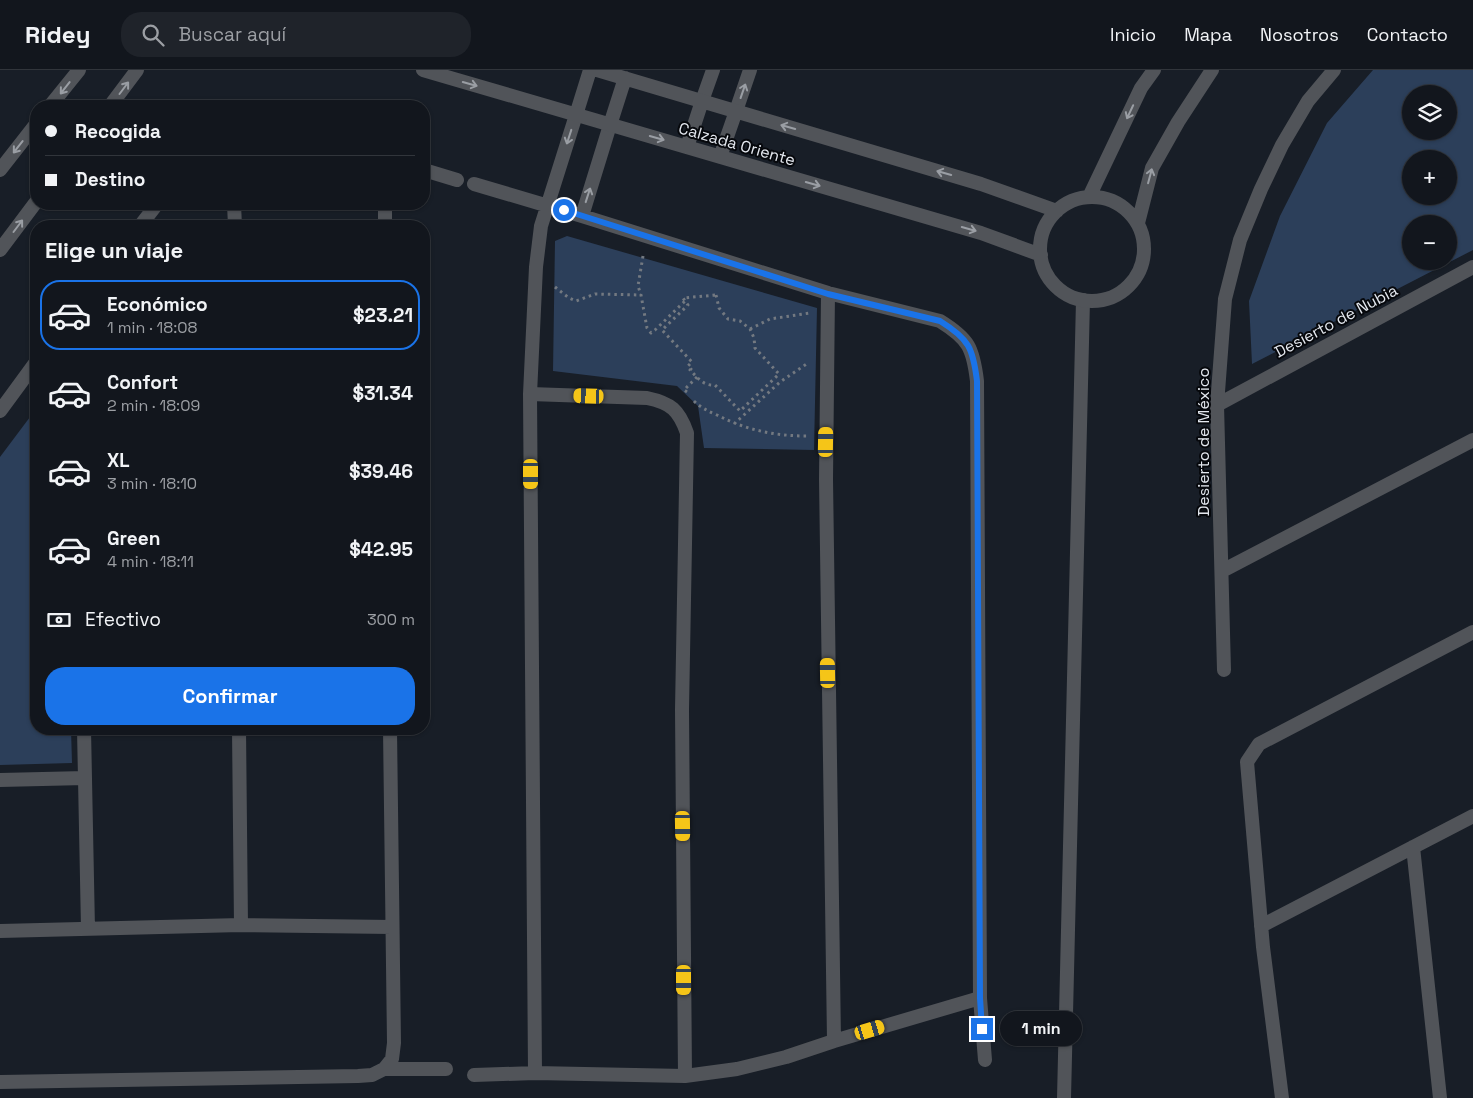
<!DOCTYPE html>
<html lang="es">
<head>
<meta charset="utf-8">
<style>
  body { margin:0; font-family:"Space Grotesk",sans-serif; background:#1f232a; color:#f1f3f6; height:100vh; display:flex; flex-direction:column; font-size:19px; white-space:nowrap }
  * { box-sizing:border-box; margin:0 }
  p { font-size:16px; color:#9c9fa4 }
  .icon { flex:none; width:28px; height:28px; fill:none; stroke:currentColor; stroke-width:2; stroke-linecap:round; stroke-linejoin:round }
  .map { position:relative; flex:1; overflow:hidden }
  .sheet { position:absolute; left:30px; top:150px; width:400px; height:515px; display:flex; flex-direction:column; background:#12161d; border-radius:20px; box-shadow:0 1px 4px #0004,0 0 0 1px #31353b }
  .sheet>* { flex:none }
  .top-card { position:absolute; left:30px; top:30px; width:400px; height:110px; border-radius:20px; box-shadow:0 1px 4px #0004,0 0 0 1px #31353b; display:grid; align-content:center; height:110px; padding:0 15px; background:#12161d }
  .buttons { position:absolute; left:1402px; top:15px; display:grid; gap:10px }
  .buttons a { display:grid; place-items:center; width:55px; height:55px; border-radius:50%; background:#12161d; box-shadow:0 1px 4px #0004,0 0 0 1px #31353b; font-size:25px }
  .end { position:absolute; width:22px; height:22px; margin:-11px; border:6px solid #1a73e8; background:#fff; box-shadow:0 0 0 2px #fff }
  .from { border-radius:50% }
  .bubble { position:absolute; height:35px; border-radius:18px; background:#12161d; box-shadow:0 1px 4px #0004,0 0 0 1px #31353b; font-size:16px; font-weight:800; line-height:35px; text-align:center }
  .car { position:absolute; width:15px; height:30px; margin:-15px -8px; border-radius:6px; box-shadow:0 0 4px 1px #0007; background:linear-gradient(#f5c518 24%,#345 0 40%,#f5c518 0 76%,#345 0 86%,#f5c518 0) }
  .top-card b { display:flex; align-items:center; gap:18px; height:48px; font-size:19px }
  .top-card b+b { border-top:1px solid #31353b }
  .top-card i { width:12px; height:12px; background:#f1f3f6 }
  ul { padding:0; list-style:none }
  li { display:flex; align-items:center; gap:15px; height:70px; margin:0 10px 8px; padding:0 5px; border:2px solid transparent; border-radius:20px }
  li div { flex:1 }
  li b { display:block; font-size:19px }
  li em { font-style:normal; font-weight:800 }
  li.current { border-color:#1a73e8 }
  li>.icon { width:45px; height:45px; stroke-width:1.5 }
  h2 { padding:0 15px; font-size:22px; line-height:60px }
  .pay { display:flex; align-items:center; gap:12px; height:55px; padding:0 15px; font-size:19px }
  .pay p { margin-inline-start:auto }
  .button { display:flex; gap:10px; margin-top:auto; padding:10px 15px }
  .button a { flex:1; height:58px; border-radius:20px; background:#1a73e8; color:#fff; font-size:20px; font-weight:800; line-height:58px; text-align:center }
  header { display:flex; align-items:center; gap:30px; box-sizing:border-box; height:70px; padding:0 25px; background:#12161d; border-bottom:1px solid #31353b }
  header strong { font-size:24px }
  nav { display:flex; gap:28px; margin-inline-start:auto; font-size:18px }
  .search { width:350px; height:45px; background:#1f232a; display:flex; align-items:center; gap:12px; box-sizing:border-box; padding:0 18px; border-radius:20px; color:#9c9fa4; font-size:19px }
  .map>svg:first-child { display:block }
  .green { fill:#2c3f5a; fill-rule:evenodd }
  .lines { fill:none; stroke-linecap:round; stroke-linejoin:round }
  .path { stroke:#737981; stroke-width:3; stroke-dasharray:2.5 4; stroke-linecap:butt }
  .minor { stroke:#515459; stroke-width:14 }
  .tertiary { stroke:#515459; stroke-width:14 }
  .oneway { stroke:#9a9ea4 }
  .route { stroke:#1a73e8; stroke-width:6 }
  .labels { text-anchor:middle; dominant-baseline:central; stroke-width:4; stroke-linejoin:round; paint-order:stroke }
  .street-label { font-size:16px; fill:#e4e8ef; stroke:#06080c }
</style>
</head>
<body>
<header>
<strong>Ridey</strong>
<div class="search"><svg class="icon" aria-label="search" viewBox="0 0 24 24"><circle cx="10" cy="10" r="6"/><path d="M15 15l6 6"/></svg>Buscar aquí</div>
<nav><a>Inicio</a><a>Mapa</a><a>Nosotros</a><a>Contacto</a></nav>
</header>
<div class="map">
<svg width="1473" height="1028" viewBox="0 0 1473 1028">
  <rect width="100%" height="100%" fill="#181e27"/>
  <path class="green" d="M1373 0H1473V180L1252 294 1249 231 1280 146 1327 53ZM1411 24H1449V61H1411ZM1411 89H1449V126H1411ZM1411 154H1449V191H1411Z
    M567 166 817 238 814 380 704 378 698 336 677 316 553 301 555 171Z
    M36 339V659H71L72 693 0 695V387Z"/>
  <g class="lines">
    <path class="path" d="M643 186 638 216 641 225 647 258 651 263 655 260 685 231
      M555 217 569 228 576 231 595 224 641 225
      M716 225 719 238 728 249 740 251 750 259 754 268 755 278 779 304 740 341 715 315C703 316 698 308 690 300L691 299 688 296 692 292 662 260 688 235 683 228Z
      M750 259 770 249 810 243
      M687 322 684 320 697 307
      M694 331C701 338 708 341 717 345 746 360 775 366 807 366
      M734 354 780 312 808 293"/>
    <path class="minor" d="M702 31 713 0
      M736 41 750 0
      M424 100 457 110
      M474 114 582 146 828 223 940 251C969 269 973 278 977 311L980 928 985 990
      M234 134 235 156
      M385 134V156
      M582 146 610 55
      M140 156 157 134
      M828 223 826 409 834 971
      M530 324 647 328C671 333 679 340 687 363L682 640 685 1006
      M1217 335 1473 197
      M0 341 36 292
      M1222 501 1473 370
      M1224 600 1217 335 1225 229 1240 170 1261 119 1282 75 1308 31 1334 0
      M84 659 88 859
      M239 659 241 855
      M0 710 85 708
      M1413 777 1440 1028
      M1261 856 1473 746
      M0 861 241 855 392 857
      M384 999 392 989 394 973 390 659
      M535 1003 530 324 536 197 541 156 576 45
      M474 1005 535 1003 685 1006 737 999 786 987 834 971 980 928
      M0 1012 358 1006 372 1005 384 999H446
      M1064 1028 1083 230
      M1282 1028 1263 877 1247 692 1259 674 1473 562"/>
    <path class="tertiary" d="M423 0 981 163 1041 185
      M597 0 981 114 1057 141
      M50 36 79 0
      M110 36 137 0
      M576 45 590 0
      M610 55 625 8
      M687 77 702 31
      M720 87 736 41
      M0 100 36 54
      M1089 127 1141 18 1154 0
      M1040 179a52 52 0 1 1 104 0a52 52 0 1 1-104 0Z
      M1138 153 1152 98 1178 52 1212 0
      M0 180 36 132"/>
  </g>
  <defs><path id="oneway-shaft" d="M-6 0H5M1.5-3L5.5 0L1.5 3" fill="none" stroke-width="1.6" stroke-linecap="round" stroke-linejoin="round" transform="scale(1.25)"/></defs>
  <g class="oneway">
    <use href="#oneway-shaft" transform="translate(470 14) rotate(16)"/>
    <use href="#oneway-shaft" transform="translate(65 18) rotate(128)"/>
    <use href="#oneway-shaft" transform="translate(124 18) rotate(-53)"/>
    <use href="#oneway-shaft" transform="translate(743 21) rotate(-71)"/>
    <use href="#oneway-shaft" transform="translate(1130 42) rotate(115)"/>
    <use href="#oneway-shaft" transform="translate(788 57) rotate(-164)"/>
    <use href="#oneway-shaft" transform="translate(569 67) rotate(108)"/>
    <use href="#oneway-shaft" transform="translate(657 68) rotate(16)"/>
    <use href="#oneway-shaft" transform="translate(18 77) rotate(128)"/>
    <use href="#oneway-shaft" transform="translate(944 103) rotate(-164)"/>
    <use href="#oneway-shaft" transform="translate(1150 106) rotate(-75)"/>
    <use href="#oneway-shaft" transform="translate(813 114) rotate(16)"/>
    <use href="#oneway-shaft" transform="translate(588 125) rotate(-72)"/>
    <use href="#oneway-shaft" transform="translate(18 156) rotate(-53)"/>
    <use href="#oneway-shaft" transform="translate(969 159) rotate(16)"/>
  </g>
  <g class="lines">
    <path class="route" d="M564 140 828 224 940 251C969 269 973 278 977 311L980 928 982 959"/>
  </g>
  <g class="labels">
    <g class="street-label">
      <text transform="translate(737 74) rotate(16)">Calzada Oriente</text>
      <text transform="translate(1336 251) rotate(-28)">Desierto de Nubia</text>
      <text transform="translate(1203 372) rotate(-90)">Desierto de México</text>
    </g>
  </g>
</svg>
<div class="buttons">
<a><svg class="icon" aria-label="layers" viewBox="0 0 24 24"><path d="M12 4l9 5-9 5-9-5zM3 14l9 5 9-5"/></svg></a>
<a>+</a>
<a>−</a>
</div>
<i class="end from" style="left:564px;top:140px"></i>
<i class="end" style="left:982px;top:959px"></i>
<div class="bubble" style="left:1000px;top:941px;width:82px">1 min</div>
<i class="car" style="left:589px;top:326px;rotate:272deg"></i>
<i class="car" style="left:826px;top:372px;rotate:1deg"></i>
<i class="car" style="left:531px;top:404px;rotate:180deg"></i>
<i class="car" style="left:828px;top:603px;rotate:359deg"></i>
<i class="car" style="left:683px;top:756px;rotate:179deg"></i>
<i class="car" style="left:684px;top:910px;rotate:180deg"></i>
<i class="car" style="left:870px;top:960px;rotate:73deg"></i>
<div class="top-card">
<b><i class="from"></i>Recogida</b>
<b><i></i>Destino</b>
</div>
<section class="sheet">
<h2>Elige un viaje</h2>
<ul>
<li class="current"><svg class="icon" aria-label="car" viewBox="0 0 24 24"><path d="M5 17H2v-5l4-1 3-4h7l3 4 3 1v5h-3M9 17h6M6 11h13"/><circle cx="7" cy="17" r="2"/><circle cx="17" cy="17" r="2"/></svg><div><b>Económico</b><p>1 min · 18:08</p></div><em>$23.21</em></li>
<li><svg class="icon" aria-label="car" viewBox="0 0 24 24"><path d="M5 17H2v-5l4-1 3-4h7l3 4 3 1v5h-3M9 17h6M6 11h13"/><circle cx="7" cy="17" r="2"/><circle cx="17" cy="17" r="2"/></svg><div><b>Confort</b><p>2 min · 18:09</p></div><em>$31.34</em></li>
<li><svg class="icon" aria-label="car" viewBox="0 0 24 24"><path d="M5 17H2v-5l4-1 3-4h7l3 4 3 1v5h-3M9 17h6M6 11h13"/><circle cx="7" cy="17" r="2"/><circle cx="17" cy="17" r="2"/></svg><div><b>XL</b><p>3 min · 18:10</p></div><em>$39.46</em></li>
<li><svg class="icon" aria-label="car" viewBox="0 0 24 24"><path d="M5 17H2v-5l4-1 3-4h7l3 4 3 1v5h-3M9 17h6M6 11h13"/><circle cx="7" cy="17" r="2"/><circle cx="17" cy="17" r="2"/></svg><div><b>Green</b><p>4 min · 18:11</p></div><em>$42.95</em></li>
</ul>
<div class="pay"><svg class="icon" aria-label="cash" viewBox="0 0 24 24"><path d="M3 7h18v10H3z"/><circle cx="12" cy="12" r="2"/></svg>Efectivo<p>300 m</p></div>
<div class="button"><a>Confirmar</a></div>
</section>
</div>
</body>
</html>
